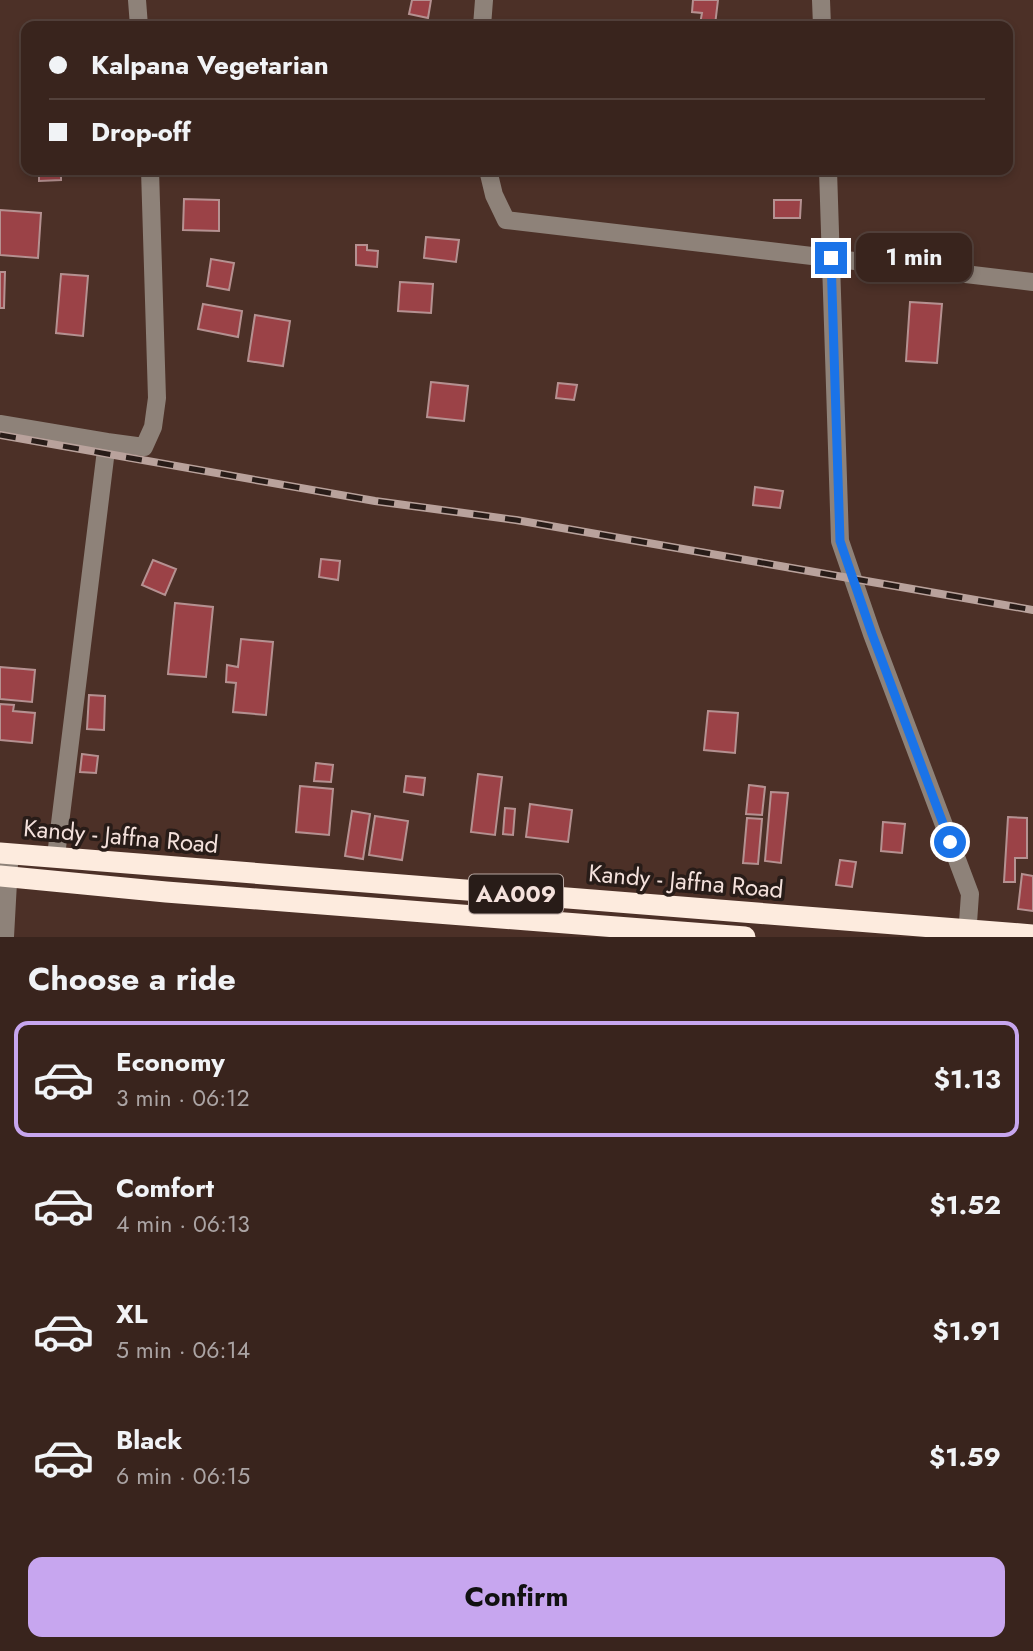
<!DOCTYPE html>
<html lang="en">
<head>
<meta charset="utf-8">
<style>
  body { margin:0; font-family:Jost,sans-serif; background:#402c26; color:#f1f3f6; height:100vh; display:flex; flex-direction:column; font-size:26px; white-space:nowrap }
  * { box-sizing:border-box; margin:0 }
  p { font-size:23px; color:#aba4a4 }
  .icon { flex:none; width:38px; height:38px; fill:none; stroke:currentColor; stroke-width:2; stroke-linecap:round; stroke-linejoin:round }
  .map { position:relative; height:937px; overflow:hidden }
  .details { display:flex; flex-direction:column; background:#39241d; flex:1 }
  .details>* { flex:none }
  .guide { position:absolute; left:21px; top:21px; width:992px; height:154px; border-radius:14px; box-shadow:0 4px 10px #0003,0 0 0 2px #53413b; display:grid; align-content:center; height:154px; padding:0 28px; background:#39241d }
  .end { position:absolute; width:32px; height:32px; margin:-16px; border:9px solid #1a73e8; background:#fff; box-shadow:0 0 0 4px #fff }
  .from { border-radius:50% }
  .bubble { position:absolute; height:49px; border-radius:14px; background:#39241d; box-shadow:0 4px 10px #0003,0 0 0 2px #53413b; font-size:23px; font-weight:700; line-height:49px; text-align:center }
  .guide b { display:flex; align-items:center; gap:24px; height:66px; font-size:26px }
  .guide b+b { border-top:2px solid #53413b }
  .guide i { width:18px; height:18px; background:#f1f3f6 }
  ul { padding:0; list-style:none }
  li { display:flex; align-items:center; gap:21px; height:116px; margin:0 14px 10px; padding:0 14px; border:4px solid transparent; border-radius:14px }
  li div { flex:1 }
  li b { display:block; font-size:26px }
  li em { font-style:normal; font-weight:700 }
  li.current { border-color:#c7a6ef }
  li>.icon { width:63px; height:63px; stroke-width:1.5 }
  h2 { padding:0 28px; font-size:32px; line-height:84px }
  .button { display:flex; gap:14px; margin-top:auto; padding:14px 28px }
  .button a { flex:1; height:80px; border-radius:14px; background:#c7a6ef; color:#111; font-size:28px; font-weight:700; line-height:80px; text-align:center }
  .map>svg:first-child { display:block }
  .building { fill:#9b4247; stroke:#b59191; stroke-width:2 }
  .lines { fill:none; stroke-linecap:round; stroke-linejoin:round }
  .minor { stroke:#8e8279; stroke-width:18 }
  .highway { stroke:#fdebde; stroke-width:21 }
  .rail-casing { stroke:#b9a29c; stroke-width:8 }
  .rail { stroke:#281c18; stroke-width:5; stroke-dasharray:16; stroke-linecap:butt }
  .route { stroke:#1a73e8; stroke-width:9 }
  .labels { text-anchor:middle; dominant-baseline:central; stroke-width:7; stroke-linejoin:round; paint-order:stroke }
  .shield { fill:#281c18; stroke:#b7a6a1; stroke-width:2 }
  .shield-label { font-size:23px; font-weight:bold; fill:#f4e1dc }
  .street-label { font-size:24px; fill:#f4e1dc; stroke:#281c18 }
</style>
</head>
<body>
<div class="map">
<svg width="1033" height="937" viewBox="0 0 1033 937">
  <rect width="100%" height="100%" fill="#4c3027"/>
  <path class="building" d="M412 0H431L428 18 409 14Z
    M693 0H718L715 25 700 24 702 13 692 12Z
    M586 20 622 23V26H586Z
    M39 170H61V180L39 181Z
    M184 199 219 200V231L183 230Z
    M774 200H801L800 218H774Z
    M0 210 41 213 38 258 0 255Z
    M426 237 459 240 456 262 424 258Z
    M356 245H367V250L378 251 377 267 356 265Z
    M211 259 234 263 229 290 207 286Z
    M0 272H5L4 308H0Z
    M61 274 88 276 83 336 56 333Z
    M400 282 433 284 431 313 398 311Z
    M910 302 942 304 937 363 906 361Z
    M203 304 242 311 238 337 198 329Z
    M255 315 290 321 283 366 248 361Z
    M431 382 468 386 464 421 427 417Z
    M558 383 577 385 574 400 556 398Z
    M755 487 783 491 780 508 753 505Z
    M321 559 340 561 338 580 319 577Z
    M153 560 176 569 165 595 142 585Z
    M175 603 213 607 206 677 168 674Z
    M241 639 273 642 266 715 233 712 236 683 226 682 227 665 238 667Z
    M0 667 35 670 32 702 0 699Z
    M89 695 105 696 104 730 87 729Z
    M0 704 14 705 13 711 35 713 32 743 0 740Z
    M708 711 738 713 735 753 704 750Z
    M82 754 98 756 96 773 80 772Z
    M316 763 333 765 331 782 314 781Z
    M478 774 502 777 495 835 471 832Z
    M406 776 425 778 423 795 404 792Z
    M749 785 765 787 762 815 746 814Z
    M300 786 333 789 329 835 296 832Z
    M771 792 788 793 781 863 765 861Z
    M530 804 572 810 568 842 526 837Z
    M505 808 515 809 513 835 503 834Z
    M352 811 370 814 363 859 345 856Z
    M375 816 408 821 402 860 369 855Z
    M1008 817 1027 818V858H1015V882H1004Z
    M747 818 762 819 758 864 743 863Z
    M883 822 905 824 902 853 881 851Z
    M840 860 856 862 852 887 836 885Z
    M1022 874 1033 876V911L1018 909Z"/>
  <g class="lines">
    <path class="minor" d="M137 0 139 26
      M821 0 822 26
      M482 26 484 0
      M488 170 494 195 506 220 1033 282
      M828 170 840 541 872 634 970 894 967 937
      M0 424 107 442 56 856
      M107 442 144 447 153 427 157 398 150 170
      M5 937 9 864"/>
    <path class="highway" d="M0 853 1033 935
      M0 876 166 892 745 937"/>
    <g class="rail-casing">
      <path id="rail" d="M0 435 375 501 516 520 1033 610"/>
    </g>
    <use href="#rail" class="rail"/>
  </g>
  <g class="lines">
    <path class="route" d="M831 258 840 541 872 634 950 842"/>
  </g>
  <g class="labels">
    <rect class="shield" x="469" y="874.5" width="94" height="39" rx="5"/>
    <g class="shield-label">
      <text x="516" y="894">AA009</text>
    </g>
    <g class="street-label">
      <text transform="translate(121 836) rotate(5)">Kandy - Jaffna Road</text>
      <text transform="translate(686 881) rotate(5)">Kandy - Jaffna Road</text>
    </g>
  </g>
</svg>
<i class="end from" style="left:950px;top:842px"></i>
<i class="end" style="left:831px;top:258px"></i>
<div class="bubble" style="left:856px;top:233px;width:116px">1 min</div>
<div class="guide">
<b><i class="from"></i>Kalpana Vegetarian</b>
<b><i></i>Drop-off</b>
</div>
</div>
<section class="details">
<h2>Choose a ride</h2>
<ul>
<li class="current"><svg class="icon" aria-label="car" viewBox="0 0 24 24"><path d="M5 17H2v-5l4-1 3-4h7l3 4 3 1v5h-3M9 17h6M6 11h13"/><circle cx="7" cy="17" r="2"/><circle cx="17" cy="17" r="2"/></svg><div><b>Economy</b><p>3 min · 06:12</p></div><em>$1.13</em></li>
<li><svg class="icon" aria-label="car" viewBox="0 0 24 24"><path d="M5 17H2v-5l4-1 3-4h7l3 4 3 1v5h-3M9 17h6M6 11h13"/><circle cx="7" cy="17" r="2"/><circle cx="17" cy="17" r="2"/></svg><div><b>Comfort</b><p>4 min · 06:13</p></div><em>$1.52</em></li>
<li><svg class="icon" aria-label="car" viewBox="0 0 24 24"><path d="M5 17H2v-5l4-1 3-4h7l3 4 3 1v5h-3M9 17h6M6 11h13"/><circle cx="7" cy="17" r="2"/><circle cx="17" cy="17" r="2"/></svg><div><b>XL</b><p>5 min · 06:14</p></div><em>$1.91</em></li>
<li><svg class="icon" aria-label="car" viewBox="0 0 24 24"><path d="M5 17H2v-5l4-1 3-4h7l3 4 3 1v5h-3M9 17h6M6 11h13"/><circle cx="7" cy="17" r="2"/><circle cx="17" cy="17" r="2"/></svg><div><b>Black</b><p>6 min · 06:15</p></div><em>$1.59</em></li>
</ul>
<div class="button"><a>Confirm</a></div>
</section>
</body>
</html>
